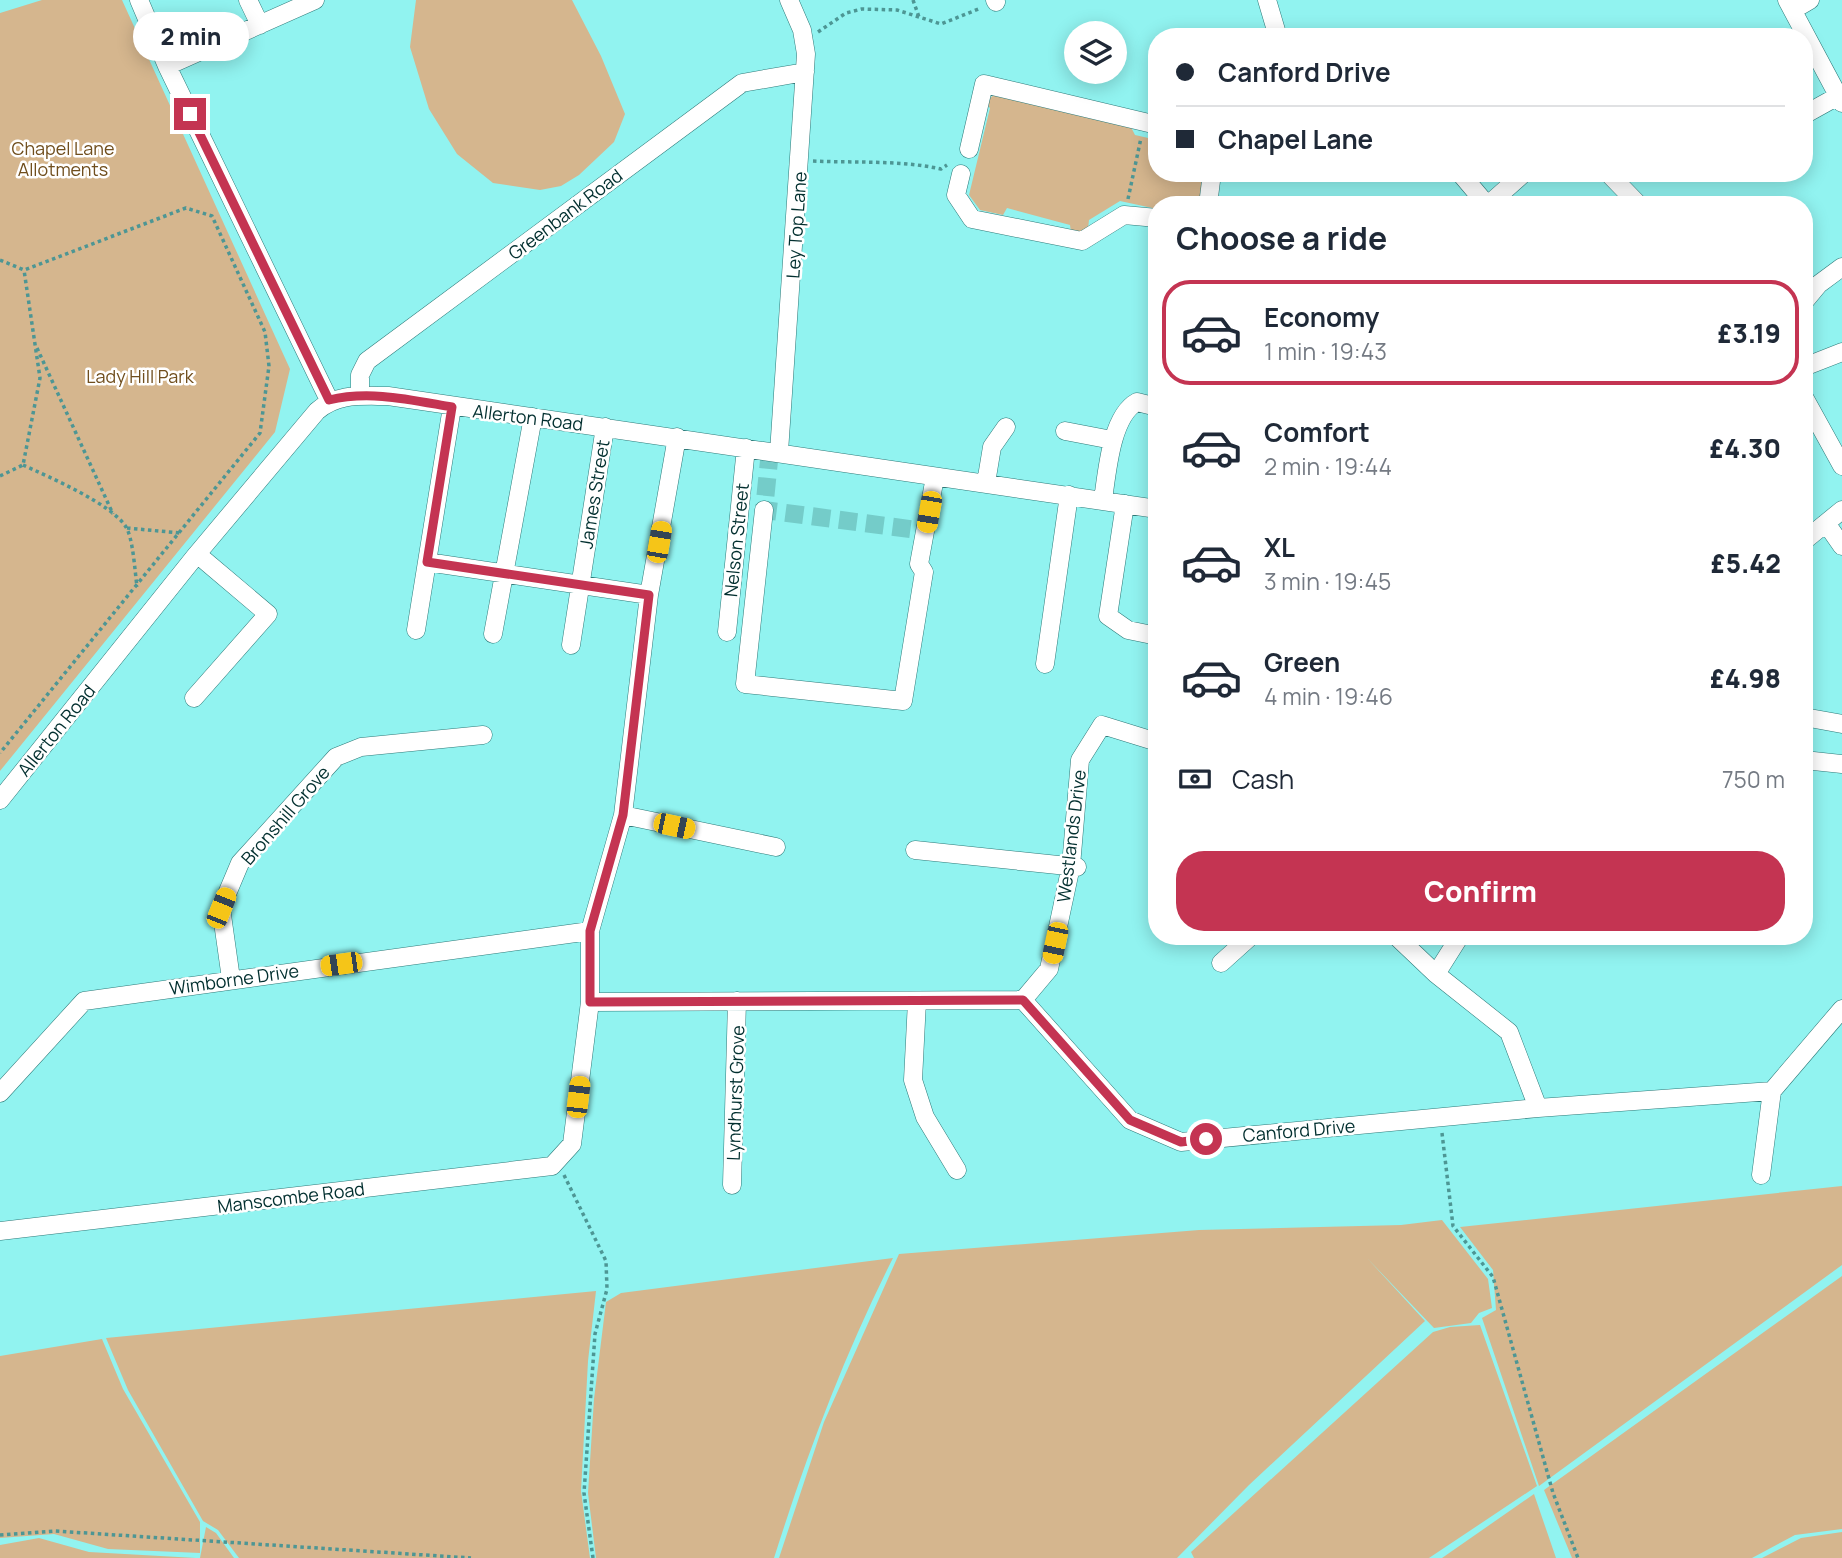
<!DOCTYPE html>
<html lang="en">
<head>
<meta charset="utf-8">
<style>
  body { margin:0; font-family:Manrope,sans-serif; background:#f2f2f3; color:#1f2937; height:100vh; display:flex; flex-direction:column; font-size:26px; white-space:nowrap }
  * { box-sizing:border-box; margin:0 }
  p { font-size:23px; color:#747a83 }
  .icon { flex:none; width:38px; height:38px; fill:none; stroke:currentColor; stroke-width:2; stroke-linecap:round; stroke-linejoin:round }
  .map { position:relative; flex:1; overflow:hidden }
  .drawer { position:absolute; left:1148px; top:196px; width:665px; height:749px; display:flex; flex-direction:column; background:#fff; border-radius:28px; box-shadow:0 4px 18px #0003 }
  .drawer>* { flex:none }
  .guide { position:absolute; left:1148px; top:28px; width:665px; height:154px; border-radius:28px; box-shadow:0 4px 18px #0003; display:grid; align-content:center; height:154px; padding:0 28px; background:#fff }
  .fabs { position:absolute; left:1064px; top:21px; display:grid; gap:14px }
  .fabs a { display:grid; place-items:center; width:63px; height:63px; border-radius:50%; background:#fff; box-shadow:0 4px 18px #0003; font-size:35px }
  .end { position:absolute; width:32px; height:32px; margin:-16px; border:9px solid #c43452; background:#fff; box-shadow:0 0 0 4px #fff }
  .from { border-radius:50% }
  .bubble { position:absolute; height:49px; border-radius:24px; background:#fff; box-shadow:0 4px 18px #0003; font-size:23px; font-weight:800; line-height:49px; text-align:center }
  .car { position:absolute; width:21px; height:42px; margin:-21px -10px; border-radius:9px; box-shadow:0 0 5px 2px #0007; background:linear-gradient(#f5c518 24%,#345 0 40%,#f5c518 0 76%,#345 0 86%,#f5c518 0) }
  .guide b { display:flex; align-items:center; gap:24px; height:66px; font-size:26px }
  .guide b+b { border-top:2px solid #e0e1e3 }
  .guide i { width:18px; height:18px; background:#1f2937 }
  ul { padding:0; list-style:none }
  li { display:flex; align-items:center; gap:21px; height:105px; margin:0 14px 10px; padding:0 14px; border:4px solid transparent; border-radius:28px }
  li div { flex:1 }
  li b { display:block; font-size:26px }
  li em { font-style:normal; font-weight:800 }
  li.on { border-color:#c43452 }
  li>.icon { width:63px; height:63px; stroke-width:1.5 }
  h2 { padding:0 28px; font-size:32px; line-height:84px }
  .pay { display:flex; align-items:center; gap:18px; height:77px; padding:0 28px; font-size:26px }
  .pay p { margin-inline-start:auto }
  .action { display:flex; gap:14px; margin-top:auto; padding:14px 28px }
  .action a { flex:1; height:80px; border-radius:28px; background:#c43452; color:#fff; font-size:28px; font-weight:800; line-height:80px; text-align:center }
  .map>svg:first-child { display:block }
  .green { fill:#d5b68e }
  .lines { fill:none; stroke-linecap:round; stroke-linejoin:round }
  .minor-tunnel { stroke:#74ccc9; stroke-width:18; stroke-dasharray:18 9; stroke-linecap:butt }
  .minor-casing { stroke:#2e7a79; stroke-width:19 }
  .path { stroke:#4d9694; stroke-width:3.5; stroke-dasharray:3.5 3.5; stroke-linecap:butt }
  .minor { stroke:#fff; stroke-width:18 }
  .route { stroke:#c43452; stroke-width:9 }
  .labels { text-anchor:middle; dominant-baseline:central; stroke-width:5; stroke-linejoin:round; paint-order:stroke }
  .park-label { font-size:18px; fill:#704e1d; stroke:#fff }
  .street-label { font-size:18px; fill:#022f2f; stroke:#fff }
</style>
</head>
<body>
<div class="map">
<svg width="1842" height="1558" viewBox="0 0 1842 1558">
  <rect width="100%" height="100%" fill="#91f3f0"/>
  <path class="green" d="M42 0H122L290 369 275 432 0 771V13Z
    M416 0H572L601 56 625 114 614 142 579 175 561 186 540 190 493 183 457 154 429 109 410 47Z
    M997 93 1129 123 1135 135 1157 140V173H1205L1198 205H1157V209L1120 201 1089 220 1088 229 1084 233 1071 232 1070 225 1007 208 1003 215 980 210 969 195 990 108 984 102Z
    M1842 1186V1265L1539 1486 1482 1318 1496 1310 1493 1270 1460 1227Z
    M1442 1220 1488 1279 1492 1308 1479 1313 1471 1323 1434 1328 1367 1258 1425 1321 1249 1485 1177 1558H779L824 1422 899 1254 1199 1230 1401 1225Z
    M893 1258C844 1355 807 1454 774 1558H596L588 1493 594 1399 606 1302 621 1293Z
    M1842 1276V1529L1795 1535 1752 1558H1572L1544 1490Z
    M596 1291 588 1361 581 1491 590 1558H239L218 1530 203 1521 128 1390 106 1338Z
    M1480 1325 1537 1486 1429 1558H1194L1191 1552 1433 1332 1450 1327Z
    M102 1339 123 1389 200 1522V1553L108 1549 54 1534 0 1538V1356Z
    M1534 1494 1556 1558H1442Z
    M206 1527 216 1533 234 1558H200Z
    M1842 1532V1558H1762L1801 1538Z
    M39 1538 89 1552 196 1558H0V1545Z"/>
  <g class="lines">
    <path class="minor-tunnel" d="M770 451 764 510 925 531"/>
    <g class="minor-casing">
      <path id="minor" d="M139 0 167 66 329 400
        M248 0 260 25
        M995 0 996 2
        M1267 0 1278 37
        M1787 0 1842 103
        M1793 10 1810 0
        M167 66 315 0
        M1804 115 1838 96
        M969 149 984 84 1157 125
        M1460 173 1487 205
        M1608 173 1639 205
        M961 174 956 195 972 219 1082 241 1124 215 1157 218
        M1208 205 1212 173
        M1488 205 1524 173
        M1804 302 1819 284 1842 267
        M1804 367 1842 352
        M360 396V375L367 361 742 83 805 72
        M1804 397 1842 466
        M1065 431 1112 440
        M779 452 806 54 802 30 789 0
        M986 483 992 447 1006 427
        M1103 500C1107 473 1111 416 1137 402L1157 407
        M1125 504 1108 616 1128 630 1157 636
        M764 510 745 684 903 701 924 572 919 564 935 477
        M1826 523 1842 546
        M1804 541 1842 510
        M427 562 649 595
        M416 630 452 407
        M727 632 746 448
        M493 634 533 417
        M571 645 605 427
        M1045 664 1069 495
        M194 698 268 614 197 554
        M1804 717 1842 724
        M1804 760 1842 764
        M0 800 197 554 317 411C338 393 361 396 388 396L1157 509
        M623 815 776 847
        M915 850 1077 867
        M1396 936 1436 974 1509 1032 1538 1108
        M1221 963 1251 936
        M1436 974 1460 936
        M231 979 221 908 240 863 336 757 361 747 483 735
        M1023 1000 1049 969 1071 866 1080 760 1102 725 1157 742
        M917 1001 913 1080 925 1117 957 1170
        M590 1002 1023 1000 1130 1120 1181 1142 1538 1108 1772 1091
        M0 1093 84 1001 590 931
        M1761 1175 1772 1091 1842 1009
        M732 1185 737 1001
        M0 1231 552 1166 572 1144 590 1002V931L623 815 649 595 677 437"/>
    </g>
    <path class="path" d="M913 0 919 17
      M818 32 846 13 862 9 897 10 941 24 981 8
      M813 161C856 163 900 160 941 169L947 165
      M1128 199 1141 138
      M0 260 24 270 186 208 212 216 265 332 269 366 260 433 0 753
      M37 348 113 514
      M23 465C49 477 112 504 126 527 133 538 135 572 137 587
      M0 476 23 465 40 378 24 270
      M127 528 180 533
      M1442 1133 1453 1226 1493 1277 1553 1493 1578 1558
      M564 1175 606 1261 607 1289 595 1334 584 1493 593 1558
      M0 1535 55 1531 471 1558"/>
    <use href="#minor" class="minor"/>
  </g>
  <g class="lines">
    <path class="route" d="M190 114 329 400C370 390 411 400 452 407L427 562 649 595 623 815 590 931V1002L1023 1000 1130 1120 1181 1142 1206 1139"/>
  </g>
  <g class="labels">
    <g class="park-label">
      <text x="63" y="148">Chapel Lane<tspan x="63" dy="21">Allotments</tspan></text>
      <text x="140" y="376">Lady Hill Park</text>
    </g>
    <g class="street-label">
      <text transform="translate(565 214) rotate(-37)">Greenbank Road</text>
      <text transform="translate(796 225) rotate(-86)">Ley Top Lane</text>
      <text transform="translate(528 417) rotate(7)">Allerton Road</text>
      <text transform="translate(594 494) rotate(-81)">James Street</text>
      <text transform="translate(736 540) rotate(-84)">Nelson Street</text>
      <text transform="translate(56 730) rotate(-51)">Allerton Road</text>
      <text transform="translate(285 815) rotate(-49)">Bronshill Grove</text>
      <text transform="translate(1071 836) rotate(-83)">Westlands Drive</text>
      <text transform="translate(234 979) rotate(-8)">Wimborne Drive</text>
      <text transform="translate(735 1093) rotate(-88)">Lyndhurst Grove</text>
      <text transform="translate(1299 1130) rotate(-5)">Canford Drive</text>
      <text transform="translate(291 1197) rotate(-7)">Manscombe Road</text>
    </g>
  </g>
</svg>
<div class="fabs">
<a><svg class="icon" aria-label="layers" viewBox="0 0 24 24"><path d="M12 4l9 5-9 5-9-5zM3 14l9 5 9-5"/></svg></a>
</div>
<i class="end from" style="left:1206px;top:1139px"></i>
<i class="end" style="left:190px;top:114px"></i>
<div class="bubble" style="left:133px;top:12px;width:116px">2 min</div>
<i class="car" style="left:929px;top:512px;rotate:190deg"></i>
<i class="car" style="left:659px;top:542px;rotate:10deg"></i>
<i class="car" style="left:674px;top:826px;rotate:102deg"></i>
<i class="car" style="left:221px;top:908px;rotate:22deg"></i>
<i class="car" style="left:1055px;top:943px;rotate:192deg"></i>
<i class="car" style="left:341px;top:964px;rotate:262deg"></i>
<i class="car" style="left:578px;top:1097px;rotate:7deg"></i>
<div class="guide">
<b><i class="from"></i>Canford Drive</b>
<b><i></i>Chapel Lane</b>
</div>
<section class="drawer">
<h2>Choose a ride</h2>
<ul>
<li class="on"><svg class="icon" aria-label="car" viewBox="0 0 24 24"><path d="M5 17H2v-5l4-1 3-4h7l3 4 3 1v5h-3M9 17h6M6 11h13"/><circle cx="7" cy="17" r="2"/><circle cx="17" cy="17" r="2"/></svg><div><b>Economy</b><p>1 min · 19:43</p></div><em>£3.19</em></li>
<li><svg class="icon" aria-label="car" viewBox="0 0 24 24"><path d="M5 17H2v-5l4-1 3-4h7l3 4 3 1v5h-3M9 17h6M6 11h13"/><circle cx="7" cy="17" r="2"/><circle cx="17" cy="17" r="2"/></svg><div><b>Comfort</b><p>2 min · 19:44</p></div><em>£4.30</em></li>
<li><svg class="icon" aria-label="car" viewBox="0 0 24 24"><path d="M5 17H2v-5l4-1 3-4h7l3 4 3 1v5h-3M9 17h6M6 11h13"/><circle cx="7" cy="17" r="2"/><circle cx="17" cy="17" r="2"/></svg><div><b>XL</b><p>3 min · 19:45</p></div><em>£5.42</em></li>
<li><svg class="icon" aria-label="car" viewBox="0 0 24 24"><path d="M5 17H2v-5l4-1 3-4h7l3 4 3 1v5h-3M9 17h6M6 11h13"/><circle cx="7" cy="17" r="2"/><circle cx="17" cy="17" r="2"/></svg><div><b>Green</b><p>4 min · 19:46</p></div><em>£4.98</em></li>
</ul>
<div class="pay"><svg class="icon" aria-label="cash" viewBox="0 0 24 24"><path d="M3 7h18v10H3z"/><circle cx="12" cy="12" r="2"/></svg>Cash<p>750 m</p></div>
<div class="action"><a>Confirm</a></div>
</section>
</div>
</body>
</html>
